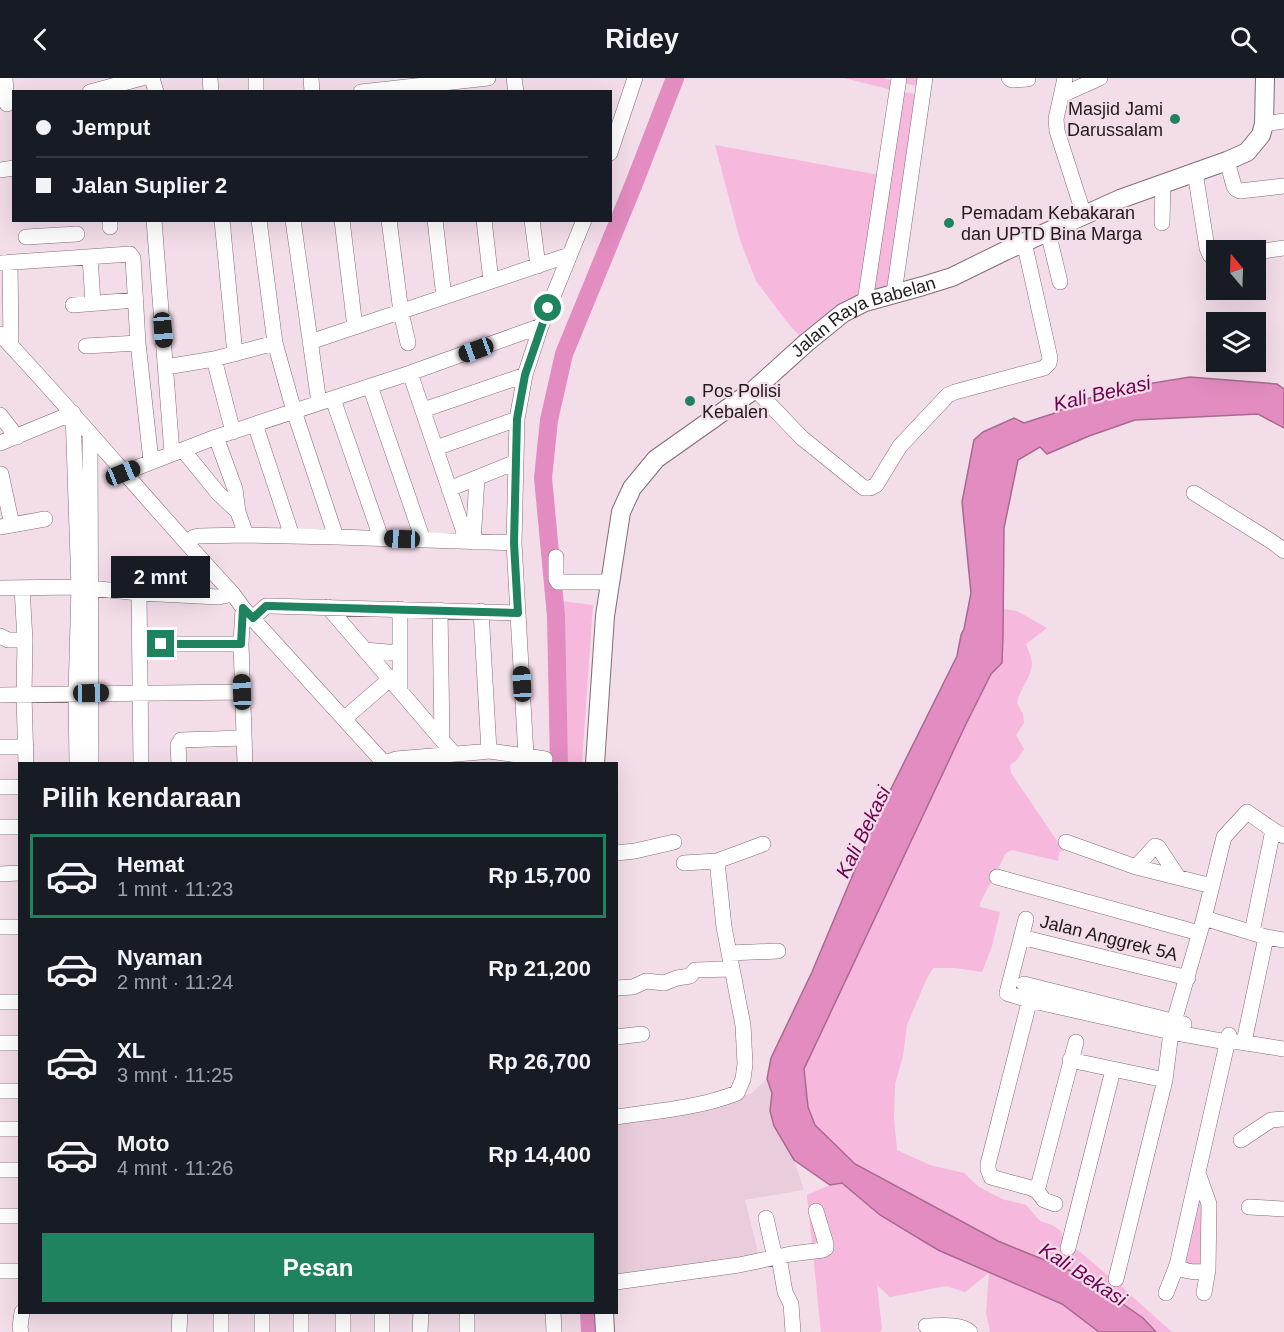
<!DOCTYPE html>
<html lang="id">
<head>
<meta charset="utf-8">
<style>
  body { margin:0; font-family:Helvetica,sans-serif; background:#242831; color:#f1f3f6; height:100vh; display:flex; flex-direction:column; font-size:22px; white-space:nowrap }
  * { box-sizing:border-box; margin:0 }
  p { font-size:20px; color:#9ea1a6 }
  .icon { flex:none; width:33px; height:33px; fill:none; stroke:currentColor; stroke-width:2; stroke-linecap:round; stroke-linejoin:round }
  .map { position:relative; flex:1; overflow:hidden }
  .panel { position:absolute; left:18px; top:684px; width:600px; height:552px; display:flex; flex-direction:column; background:#171b24; border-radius:0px; box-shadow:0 6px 24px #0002 }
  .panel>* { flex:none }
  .top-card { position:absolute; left:12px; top:12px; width:600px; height:132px; border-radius:0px; box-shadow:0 6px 24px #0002; display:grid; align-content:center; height:132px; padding:0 24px; background:#171b24 }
  .needle { width:39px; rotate:341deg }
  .tools { position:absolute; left:1206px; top:162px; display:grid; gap:12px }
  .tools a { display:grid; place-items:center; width:60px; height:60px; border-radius:0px; background:#171b24; box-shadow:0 6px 24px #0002; font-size:30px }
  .end { position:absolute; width:27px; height:27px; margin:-14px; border:8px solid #1e835e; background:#fff; box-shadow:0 0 0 3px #fff }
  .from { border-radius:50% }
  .bubble { position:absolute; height:42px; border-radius:0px; background:#171b24; box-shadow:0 6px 24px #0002; font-size:20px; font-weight:700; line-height:42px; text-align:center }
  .car { position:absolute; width:18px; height:36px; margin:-18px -9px; border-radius:8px; box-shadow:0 0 4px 2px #0007; background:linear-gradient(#222 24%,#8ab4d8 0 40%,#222 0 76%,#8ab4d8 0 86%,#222 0) }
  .top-card b { display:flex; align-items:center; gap:21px; height:57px; font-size:22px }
  .top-card b+b { border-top:2px solid #363941 }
  .top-card i { width:15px; height:15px; background:#f1f3f6 }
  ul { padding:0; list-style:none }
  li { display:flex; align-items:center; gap:18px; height:84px; margin:0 12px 9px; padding:0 12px; border:3px solid transparent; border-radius:0px }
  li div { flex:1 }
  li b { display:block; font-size:22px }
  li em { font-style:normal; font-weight:700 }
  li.active { border-color:#1e835e }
  li>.icon { width:54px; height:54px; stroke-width:1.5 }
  h2 { padding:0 24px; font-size:27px; line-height:72px }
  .action { display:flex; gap:12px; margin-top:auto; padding:12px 24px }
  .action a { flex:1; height:69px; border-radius:0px; background:#1e835e; color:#fff; font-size:24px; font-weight:700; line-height:69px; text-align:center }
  header { display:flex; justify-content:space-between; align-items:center; height:78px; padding:0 24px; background:#171b24; font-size:27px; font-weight:700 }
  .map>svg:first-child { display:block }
  .built { fill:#eacddd }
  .green { fill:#f6b8dd }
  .water { fill:#e28cc1; stroke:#a86a90; stroke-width:1.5 }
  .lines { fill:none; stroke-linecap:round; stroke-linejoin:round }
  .river { stroke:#e28cc1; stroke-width:18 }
  .minor-casing { stroke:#816d78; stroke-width:16 }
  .major-casing { stroke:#816d78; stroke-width:20 }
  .minor { stroke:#fff; stroke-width:15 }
  .major { stroke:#fff; stroke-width:18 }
  .route { stroke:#1e835e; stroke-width:8 }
  .poi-dot { fill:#1e835e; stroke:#f3dde9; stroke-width:2 }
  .labels { text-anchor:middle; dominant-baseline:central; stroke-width:4.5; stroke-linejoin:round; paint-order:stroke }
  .poi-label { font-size:18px; fill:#21191e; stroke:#f3dde9; text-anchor:start }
  .street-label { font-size:18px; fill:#21191e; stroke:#f3dde9 }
  .water-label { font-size:20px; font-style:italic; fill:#6d0151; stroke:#f3dde9 }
</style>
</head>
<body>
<header><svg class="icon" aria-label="back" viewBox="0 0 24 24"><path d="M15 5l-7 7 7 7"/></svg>Ridey<svg class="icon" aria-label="search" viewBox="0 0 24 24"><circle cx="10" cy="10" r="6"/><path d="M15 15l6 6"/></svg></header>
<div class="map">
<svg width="1284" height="1254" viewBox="0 0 1284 1254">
  <rect width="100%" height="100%" fill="#f3dde9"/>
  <path class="built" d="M767 1001 772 1015 770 1033 774 1048 794 1082 804 1112 745 1122 759 1178 617 1201V1043L717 1027 752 1015Z"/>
  <path class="green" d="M844 0H883L898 4 899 0H925L923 9 898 4 897 13 921 17 894 215 806 265 787 244 756 203 740 162 715 67 884 98 896 13Z
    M561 523 593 527 582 685H565Z
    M1003 531 1017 533 1047 550 1026 566C1028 572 1032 580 1032 586 1032 598 1019 612 1017 625L1023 636 1024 645 1016 657 1024 671 1017 682 1010 687 1011 695 1064 773 1059 774 1058 783 1012 772 1006 775 980 825V829L1000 834 992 868 982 894 955 890H933L926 902 907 947 903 978 895 1006 894 1040 897 1072 930 1087 964 1095 979 1109 1002 1121 1026 1127 1040 1143 1052 1147 1061 1153 1063 1161 1072 1170 1079 1173 1112 1201 1121 1207 1126 1213 1172 1254H1156L1143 1240 1081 1197 998 1163 855 1086 815 1047 808 1029 804 991 966 646 991 596 1002 585Z
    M1198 1095 1209 1126 1208 1192 1181 1191Z
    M842 1105 880 1137 938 1172 1062 1226 1099 1254H990L986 1235 989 1195 965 1214 946 1208 890 1219 877 1207 882 1251 880 1254H821L807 1117 830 1107Z"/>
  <path class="water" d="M1190 299 1277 306 1284 311V350L1258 336 1135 342 1089 358 1047 376 1040 369 1018 382 1004 450 1003 558 1002 585 991 596 966 646 804 991 808 1029 815 1047 855 1086 998 1163 1081 1197 1143 1240 1156 1254H1099L1062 1226 938 1172 880 1137 842 1105 830 1107 794 1082 774 1048 770 1033 772 1015 767 1001 771 980 812 894 877 739 957 578 961 557 964 551 971 515 962 424 974 362 983 354 1014 340 1024 345 1052 336 1082 322 1147 306Z"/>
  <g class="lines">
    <path class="river" d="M559 686 556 538 543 400 549 342 564 276 633 108 675 0
      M589 1234 590 1254"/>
    <g class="minor-casing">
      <path id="minor" d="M5 0 7 26
        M152 0 156 14
        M210 0 211 14
        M256 0V14
        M311 0 312 14
        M514 0 516 14
        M1009 0 1012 2 1028 1
        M1065 0 1056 41 1057 53 1084 137
        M90 14 142 0
        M361 14 488 0
        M1062 17 1100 0
        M1264 46 1284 43
        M610 75 635 0
        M1227 83 1234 108 1236 111 1240 113 1284 108
        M0 92 14 90
        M1195 94 1207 170 1210 177 1216 180
        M110 142V149
        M154 142 172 375
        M222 142 235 276
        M259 142 275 265 294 333 336 459
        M293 142 319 325
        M342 142 355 249
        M389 142 401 234 408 265
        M435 142 444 219
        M484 142 491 203
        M532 142 538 188
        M1162 145 1163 106
        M1048 154 1060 204
        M26 159 77 156
        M1256 174 1284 170
        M90 179 93 225
        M10 184 11 268
        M0 185 130 176 133 180 138 265 151 383
        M894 215 925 0
        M865 224 899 0
        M73 227 136 222
        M0 256C80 341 154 431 233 516L243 530 385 686
        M310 264 569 177
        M86 268 138 265
        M214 281 233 354
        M166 289 214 281 275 265
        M410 295 467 463
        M370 308 423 462
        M755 311 802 360 864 410H870L876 407 900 368 948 317 955 314 1044 290 1049 285 1050 280 1024 164
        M333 321 381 460
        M423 332 525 297
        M0 337 17 359
        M255 346 292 458
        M90 355 91 686
        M216 359 235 411 238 434
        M0 365 73 335 79 509 76 615 77 686
        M436 370 517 341
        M183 372 218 415 238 434 246 457
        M123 395 216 359 410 295 541 248
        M1 396 12 447
        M449 411 516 384
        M1194 415 1274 465 1284 473
        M0 449 45 441
        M186 464 194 459 199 458 246 457 336 459 514 465
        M473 464 477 400
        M556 479V501L558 504H610
        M0 510 79 509 139 515 219 519 233 516
        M22 510 25 562 24 617 26 686
        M139 515 141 686
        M328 529 454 676
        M243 530 241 566 245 686
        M440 532 442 661
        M481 533 489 673
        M253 540 266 528H270L517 535
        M0 558 8 562H25
        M140 566H241
        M365 572 399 575
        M400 612V531
        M0 617 242 614
        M345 640 390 601
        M0 669H26
        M526 678 545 681
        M385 685 396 681 480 674 489 673 526 678 514 465 517 341 525 297 541 248 584 142
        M179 686 178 667 181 662 244 660
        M0 709H20
        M0 749H20
        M1066 764 1136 789 1212 808
        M616 775 635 773 674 764
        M684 785 717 783 763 766
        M1136 789 1155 768 1158 769 1178 799
        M0 796 20 795
        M997 799 1199 855
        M1204 840 1266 859 1284 862
        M1026 841 1007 915 1009 916 1029 922 1171 954 1227 964H1240L1284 971
        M0 849H20
        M1252 854 1273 752
        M1021 859 1188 900
        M729 875 778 873
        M1024 906 1184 946
        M1033 909 988 1086V1091L991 1099 1031 1110 1037 1113 1044 1122 1055 1126
        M616 910 633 909 646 903 664 905 677 900 690 898 695 892 732 891
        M0 924H20
        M616 959 642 956
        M1244 964 1266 859
        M0 965H20
        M1070 982 1165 1002
        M0 1013H20
        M616 1039C657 1033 699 1030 737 1015L743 1001 745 986 743 947 724 849 717 783
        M0 1051H20
        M1241 1062 1271 1042 1284 1041
        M0 1092H20
        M1037 1113 1076 964
        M1249 1129 1284 1131
        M0 1138H20
        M766 1140 775 1180
        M1068 1170 1113 992
        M779 1179 785 1214 791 1226 793 1254
        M1177 1187C1185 1195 1198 1195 1208 1192L1209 1126 1198 1095
        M0 1193H20
        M1116 1201 1165 1002 1171 954 1204 840 1224 759 1247 734 1273 752 1284 758
        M616 1204 739 1187 791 1176 823 1172 826 1170V1166L816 1133
        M1166 1215 1177 1187 1229 957
        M1204 1215 1208 1192
        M262 1234V1254
        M343 1234V1254
        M382 1234V1254
        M553 1234 554 1254
        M926 1248C939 1248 960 1245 970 1254
        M21 1254 20 1249 22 1234
        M179 1254 180 1234
        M221 1254V1234
        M301 1254V1234
        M420 1254 421 1234
        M467 1254V1234"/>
    </g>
    <g class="major-casing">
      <g id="major">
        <path id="s1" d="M595 686 605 538 621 434 632 410 656 381 755 311 806 265 843 235 865 224 923 208 952 199 1005 173 1120 121 1227 83 1247 74 1261 57 1264 46 1265 0"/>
        <path d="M604 1234 605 1254"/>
      </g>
    </g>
    <use href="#minor" class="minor"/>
    <use href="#major" class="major"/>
  </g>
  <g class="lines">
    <path class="route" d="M161 566H241L243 530 253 540 266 528H270L518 535 514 465 517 341 525 297 548 230"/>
  </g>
  <g class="poi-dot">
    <circle cx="1175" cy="41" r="6"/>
    <circle cx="949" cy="145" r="6"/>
    <circle cx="690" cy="323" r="6"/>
  </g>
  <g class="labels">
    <g class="poi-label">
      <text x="1163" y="31" text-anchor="end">Masjid Jami<tspan x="1163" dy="21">Darussalam</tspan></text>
      <text x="961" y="135">Pemadam Kebakaran<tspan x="961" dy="21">dan UPTD Bina Marga</tspan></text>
      <text x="702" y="313">Pos Polisi<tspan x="702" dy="21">Kebalen</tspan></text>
    </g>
    <g class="street-label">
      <text stroke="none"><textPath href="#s1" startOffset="572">Jalan Raya Babelan</textPath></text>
      <text transform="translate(1109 860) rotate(14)">Jalan Anggrek 5A</text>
    </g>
    <g class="water-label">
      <text transform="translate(1102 315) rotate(-13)">Kali Bekasi</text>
      <text transform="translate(863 754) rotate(-64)">Kali Bekasi</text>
      <text transform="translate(1083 1196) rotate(33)">Kali Bekasi</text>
    </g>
  </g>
</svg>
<div class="tools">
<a><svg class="needle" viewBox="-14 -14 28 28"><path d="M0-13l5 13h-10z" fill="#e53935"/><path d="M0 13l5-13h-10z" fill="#9ea1a6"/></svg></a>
<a><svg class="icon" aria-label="layers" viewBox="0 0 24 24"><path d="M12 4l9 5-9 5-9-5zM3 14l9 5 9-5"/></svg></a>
</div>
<i class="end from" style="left:548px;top:230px"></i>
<i class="end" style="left:161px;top:566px"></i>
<div class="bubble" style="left:111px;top:478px;width:99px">2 mnt</div>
<i class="car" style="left:163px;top:252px;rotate:175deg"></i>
<i class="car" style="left:476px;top:272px;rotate:250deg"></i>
<i class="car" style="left:123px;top:395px;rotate:68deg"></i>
<i class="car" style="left:402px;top:461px;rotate:272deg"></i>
<i class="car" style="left:522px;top:606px;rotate:357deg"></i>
<i class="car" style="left:242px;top:614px;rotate:358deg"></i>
<i class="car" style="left:91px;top:615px;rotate:89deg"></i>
<div class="top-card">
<b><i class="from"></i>Jemput</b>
<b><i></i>Jalan Suplier 2</b>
</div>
<section class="panel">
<h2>Pilih kendaraan</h2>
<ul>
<li class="active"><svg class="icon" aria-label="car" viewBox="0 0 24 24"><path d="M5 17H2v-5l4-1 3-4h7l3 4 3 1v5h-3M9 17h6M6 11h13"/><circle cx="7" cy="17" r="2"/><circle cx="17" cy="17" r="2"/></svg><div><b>Hemat</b><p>1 mnt · 11:23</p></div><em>Rp 15,700</em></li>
<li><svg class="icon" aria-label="car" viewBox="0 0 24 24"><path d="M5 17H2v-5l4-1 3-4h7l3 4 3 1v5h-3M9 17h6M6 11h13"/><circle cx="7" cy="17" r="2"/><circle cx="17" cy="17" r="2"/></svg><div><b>Nyaman</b><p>2 mnt · 11:24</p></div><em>Rp 21,200</em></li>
<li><svg class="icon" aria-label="car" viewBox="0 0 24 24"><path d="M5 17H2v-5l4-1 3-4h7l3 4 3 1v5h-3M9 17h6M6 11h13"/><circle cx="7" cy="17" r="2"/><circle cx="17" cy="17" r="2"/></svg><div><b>XL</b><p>3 mnt · 11:25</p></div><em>Rp 26,700</em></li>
<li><svg class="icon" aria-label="car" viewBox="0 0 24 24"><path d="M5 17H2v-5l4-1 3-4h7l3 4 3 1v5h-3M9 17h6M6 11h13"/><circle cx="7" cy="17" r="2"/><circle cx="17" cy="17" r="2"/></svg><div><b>Moto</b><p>4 mnt · 11:26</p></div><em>Rp 14,400</em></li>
</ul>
<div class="action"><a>Pesan</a></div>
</section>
</div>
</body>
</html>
